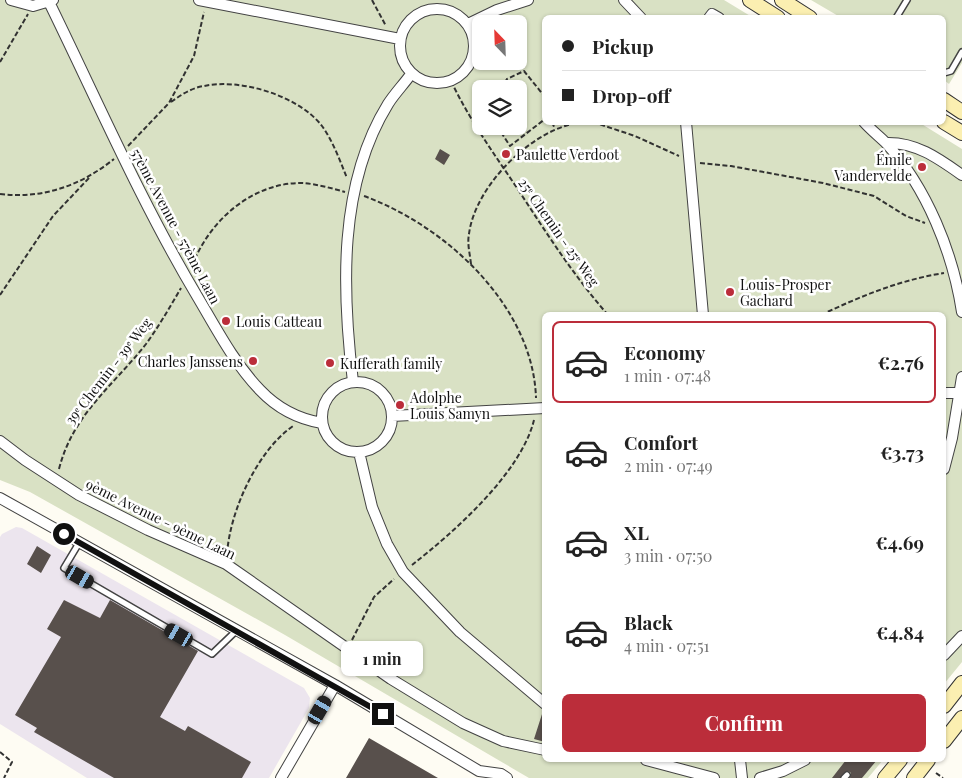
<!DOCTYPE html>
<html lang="en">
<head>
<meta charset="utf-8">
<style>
  body { margin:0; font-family:"Playfair Display",serif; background:#f6f6f6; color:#222; height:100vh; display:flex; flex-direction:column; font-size:19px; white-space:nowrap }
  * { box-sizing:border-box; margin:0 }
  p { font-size:16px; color:#767676 }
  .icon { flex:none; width:28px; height:28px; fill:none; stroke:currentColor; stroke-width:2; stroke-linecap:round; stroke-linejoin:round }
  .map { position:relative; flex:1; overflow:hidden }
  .details { position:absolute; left:542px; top:312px; width:404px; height:450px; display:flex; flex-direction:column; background:#fff; border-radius:8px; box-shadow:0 1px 4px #0004 }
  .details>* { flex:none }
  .banner { position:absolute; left:542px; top:15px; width:404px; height:110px; border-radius:8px; box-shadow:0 1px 4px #0004; display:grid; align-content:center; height:110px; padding:0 20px; background:#fff }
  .needle { width:32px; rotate:337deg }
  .tools { position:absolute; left:472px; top:15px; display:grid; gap:10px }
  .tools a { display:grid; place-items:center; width:55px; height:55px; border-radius:8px; background:#fff; box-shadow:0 1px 4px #0004; font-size:25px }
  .end { position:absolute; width:22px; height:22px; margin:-11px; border:6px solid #101010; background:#fff; box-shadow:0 0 0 2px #fff }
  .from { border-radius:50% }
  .bubble { position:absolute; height:35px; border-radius:8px; background:#fff; box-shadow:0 1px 4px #0004; font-size:16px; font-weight:700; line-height:35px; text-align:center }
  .car { position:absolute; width:15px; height:30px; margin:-15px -8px; border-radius:6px; box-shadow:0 0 4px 1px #0007; background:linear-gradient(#222 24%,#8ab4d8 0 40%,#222 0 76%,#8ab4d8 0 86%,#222 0) }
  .banner b { display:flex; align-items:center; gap:18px; height:48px; font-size:19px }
  .banner b+b { border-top:1px solid #e0e0e0 }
  .banner i { width:12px; height:12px; background:#222 }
  ul { padding:9px 0 0; list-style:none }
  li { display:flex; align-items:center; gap:15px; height:82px; margin:0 10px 8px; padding:0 10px; border:2px solid transparent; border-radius:8px }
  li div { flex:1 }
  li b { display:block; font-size:19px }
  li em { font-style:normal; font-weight:700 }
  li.active { border-color:#bb2d3a }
  li>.icon { width:45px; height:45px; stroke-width:1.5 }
  .action { display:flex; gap:10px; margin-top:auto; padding:10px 20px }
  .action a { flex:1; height:58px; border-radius:8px; background:#bb2d3a; color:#fff; font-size:20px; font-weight:700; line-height:58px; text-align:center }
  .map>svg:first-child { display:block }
  .industrial { fill:#ece5ee }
  .cemetery { fill:#d9e1c4; fill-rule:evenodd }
  .building { fill:#58504c }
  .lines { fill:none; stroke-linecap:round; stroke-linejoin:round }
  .lane-casing { stroke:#434343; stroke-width:8 }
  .street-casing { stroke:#434343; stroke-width:12 }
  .secondary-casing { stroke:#323232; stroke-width:16 }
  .path { stroke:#323232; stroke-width:2; stroke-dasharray:5 2.5; stroke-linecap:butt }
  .lane { stroke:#fff; stroke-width:5 }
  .street { stroke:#fff; stroke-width:10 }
  .secondary { stroke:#fbefb1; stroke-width:14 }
  .route { stroke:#101010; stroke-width:6 }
  .poi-dot { fill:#bb2d3a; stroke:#fff; stroke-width:2 }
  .labels { text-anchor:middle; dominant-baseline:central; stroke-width:5; stroke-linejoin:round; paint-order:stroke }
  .poi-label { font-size:14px; fill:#101010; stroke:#fff; text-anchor:start }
  .street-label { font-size:14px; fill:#101010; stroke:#fff }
</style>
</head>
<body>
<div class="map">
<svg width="962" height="778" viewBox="0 0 962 778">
  <rect width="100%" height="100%" fill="#fefcf3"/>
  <path class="industrial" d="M16 527 22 528 304 688 310 698 309 708 269 778H87L0 724V537L2 534Z"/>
  <path class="cemetery" d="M0 0H724L752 17 545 18V122L920 123 962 149V662L944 684V315H545V760H883L868 778H529L285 635 30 492 0 480ZM481 24H519V61H481ZM481 89H519V126H481Z
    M811 0H962V63L949 84 944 80V18L840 17Z"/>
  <path class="building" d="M440 149 450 155 444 165 435 159Z
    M37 546 51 555 41 573 27 564Z
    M64 600 100 618 110 600 198 651 160 717 185 731 188 726 251 762 242 778H114L34 732 37 728 15 715 61 637 47 629Z
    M543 711H545V742L534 739Z
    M369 738 438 778H346Z
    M846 760H877L862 778H850L851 773 848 771 840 778H832Z"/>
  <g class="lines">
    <g class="lane-casing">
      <path id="lane" d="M896 18 907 0
        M944 73 951 71 962 52
        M79 543 64 568 212 654 236 631
        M844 778 847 775"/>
    </g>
    <g class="street-casing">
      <path id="street" d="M11 0 33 6 53 0
        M199 0 400 39
        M624 0 641 18
        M49 2C97 100 141 202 197 296 216 328 234 363 260 390 277 408 298 419 322 423
        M400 46a37 37 0 1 1 74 0a37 37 0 1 1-74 0Z
        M709 18 712 14 719 18
        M468 24 497 10 528 0
        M686 122 703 315
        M864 122C871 130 879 136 886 143 927 188 953 253 962 312
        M886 143C916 142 938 158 962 175
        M353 382C342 290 338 185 388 104 395 93 404 84 411 74
        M322 417a35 35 0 1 1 70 0a35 35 0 1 1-70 0Z
        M944 393H962
        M392 416 545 408
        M0 441 25 460 79 495 148 530 226 564 391 679 463 723 503 741 545 750
        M359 452 372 507 387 544 403 572 460 632 545 704
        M944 469 952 438 962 377
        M0 498 335 685 479 771 501 774 507 778
        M944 655 962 636
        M646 760 714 778
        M740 760 742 778
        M281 778 335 685
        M760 778 783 771 805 760"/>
    </g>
    <g class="secondary-casing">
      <path id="secondary" d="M750 0 778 18
        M782 0 810 18
        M944 100 962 112
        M944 122 962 133
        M944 706 962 683
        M944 741 962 718
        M885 778 900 760
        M914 778 928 760"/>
    </g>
    <path class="path" d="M372 0 386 26
      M0 62 28 14
      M451 81C470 121 495 155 519 191 547 234 574 276 608 315
      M501 89 507 79 524 71 545 97
      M171 102C181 95 191 88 204 86 241 78 299 96 322 126 333 141 340 161 347 178
      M552 122 555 129
      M593 122 635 136 679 156
      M497 126 510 146 545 119
      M128 146 169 103 194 56 204 12
      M700 163 731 166 823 183 874 196 906 216 925 223
      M0 194C43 199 80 186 114 159
      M364 196C446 226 533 306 536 398
      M471 264C470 254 467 244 469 234 475 185 536 124 586 122
      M192 266C209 221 252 182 303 183 316 184 331 188 345 192
      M0 295 53 216 89 178
      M821 315C861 296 900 280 944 273
      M59 469C73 414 113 386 146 344 159 326 170 307 181 288
      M227 554C230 511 257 451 293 426
      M412 565C454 532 521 473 534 420
      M352 640 374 597 394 579
      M0 752 12 762 4 778
      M936 773 943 778"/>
    <use href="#lane" class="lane"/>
    <use href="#street" class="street"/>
    <use href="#secondary" class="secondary"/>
  </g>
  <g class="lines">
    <path class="route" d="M64 534 383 714"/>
  </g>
  <g class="poi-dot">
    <circle cx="506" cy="154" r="5"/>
    <circle cx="922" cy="167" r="5"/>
    <circle cx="730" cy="292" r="5"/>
    <circle cx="226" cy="321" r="5"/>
    <circle cx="253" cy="361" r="5"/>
    <circle cx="330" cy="363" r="5"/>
    <circle cx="400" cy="405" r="5"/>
  </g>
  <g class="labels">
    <g class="poi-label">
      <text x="516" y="154">Paulette Verdoot</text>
      <text x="912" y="159" text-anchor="end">Émile<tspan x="912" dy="16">Vandervelde</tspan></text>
      <text x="740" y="284">Louis-Prosper<tspan x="740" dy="16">Gachard</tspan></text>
      <text x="236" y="321">Louis Catteau</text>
      <text x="243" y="361" text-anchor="end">Charles Janssens</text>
      <text x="340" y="363">Kufferath family</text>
      <text x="410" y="397">Adolphe<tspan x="410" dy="16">Louis Samyn</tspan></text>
    </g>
    <g class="street-label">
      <text transform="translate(176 226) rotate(62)">57ème Avenue - 57ème Laan</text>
      <text transform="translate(559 232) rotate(55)">25ᵉ Chemin - 25ᵉ Weg</text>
      <text transform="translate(108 371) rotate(-52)">39ᵉ Chemin - 39ᵉ Weg</text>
      <text transform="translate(161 519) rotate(26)">9ème Avenue - 9ème Laan</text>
    </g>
  </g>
</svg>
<div class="tools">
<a><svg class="needle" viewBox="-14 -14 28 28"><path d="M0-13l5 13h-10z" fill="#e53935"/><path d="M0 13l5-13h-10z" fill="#767676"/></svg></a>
<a><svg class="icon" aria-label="layers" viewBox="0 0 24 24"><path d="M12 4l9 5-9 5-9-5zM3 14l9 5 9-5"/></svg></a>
</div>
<i class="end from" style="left:64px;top:534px"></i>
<i class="end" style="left:383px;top:714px"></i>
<div class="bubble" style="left:341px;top:641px;width:82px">1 min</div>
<i class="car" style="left:80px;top:577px;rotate:120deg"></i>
<i class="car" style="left:179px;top:635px;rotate:300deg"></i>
<i class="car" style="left:320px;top:710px;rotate:30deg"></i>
<div class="banner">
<b><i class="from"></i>Pickup</b>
<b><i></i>Drop-off</b>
</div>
<section class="details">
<ul>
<li class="active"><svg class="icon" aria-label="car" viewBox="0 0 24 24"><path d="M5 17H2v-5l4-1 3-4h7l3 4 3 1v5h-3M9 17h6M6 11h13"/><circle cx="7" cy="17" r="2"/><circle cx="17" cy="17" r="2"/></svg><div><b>Economy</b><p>1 min · 07:48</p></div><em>€2.76</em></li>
<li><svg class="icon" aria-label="car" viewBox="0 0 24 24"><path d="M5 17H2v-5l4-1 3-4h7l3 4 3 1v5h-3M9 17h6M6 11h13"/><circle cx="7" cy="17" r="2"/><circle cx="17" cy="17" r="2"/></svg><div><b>Comfort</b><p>2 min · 07:49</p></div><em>€3.73</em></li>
<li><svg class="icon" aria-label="car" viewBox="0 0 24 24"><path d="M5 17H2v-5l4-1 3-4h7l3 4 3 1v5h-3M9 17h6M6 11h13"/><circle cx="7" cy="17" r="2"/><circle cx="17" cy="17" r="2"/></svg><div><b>XL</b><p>3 min · 07:50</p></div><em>€4.69</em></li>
<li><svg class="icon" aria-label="car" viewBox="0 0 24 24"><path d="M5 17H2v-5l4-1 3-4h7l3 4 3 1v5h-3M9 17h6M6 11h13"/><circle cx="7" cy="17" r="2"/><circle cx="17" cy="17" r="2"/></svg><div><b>Black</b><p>4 min · 07:51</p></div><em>€4.84</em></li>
</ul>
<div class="action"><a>Confirm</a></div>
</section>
</div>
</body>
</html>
